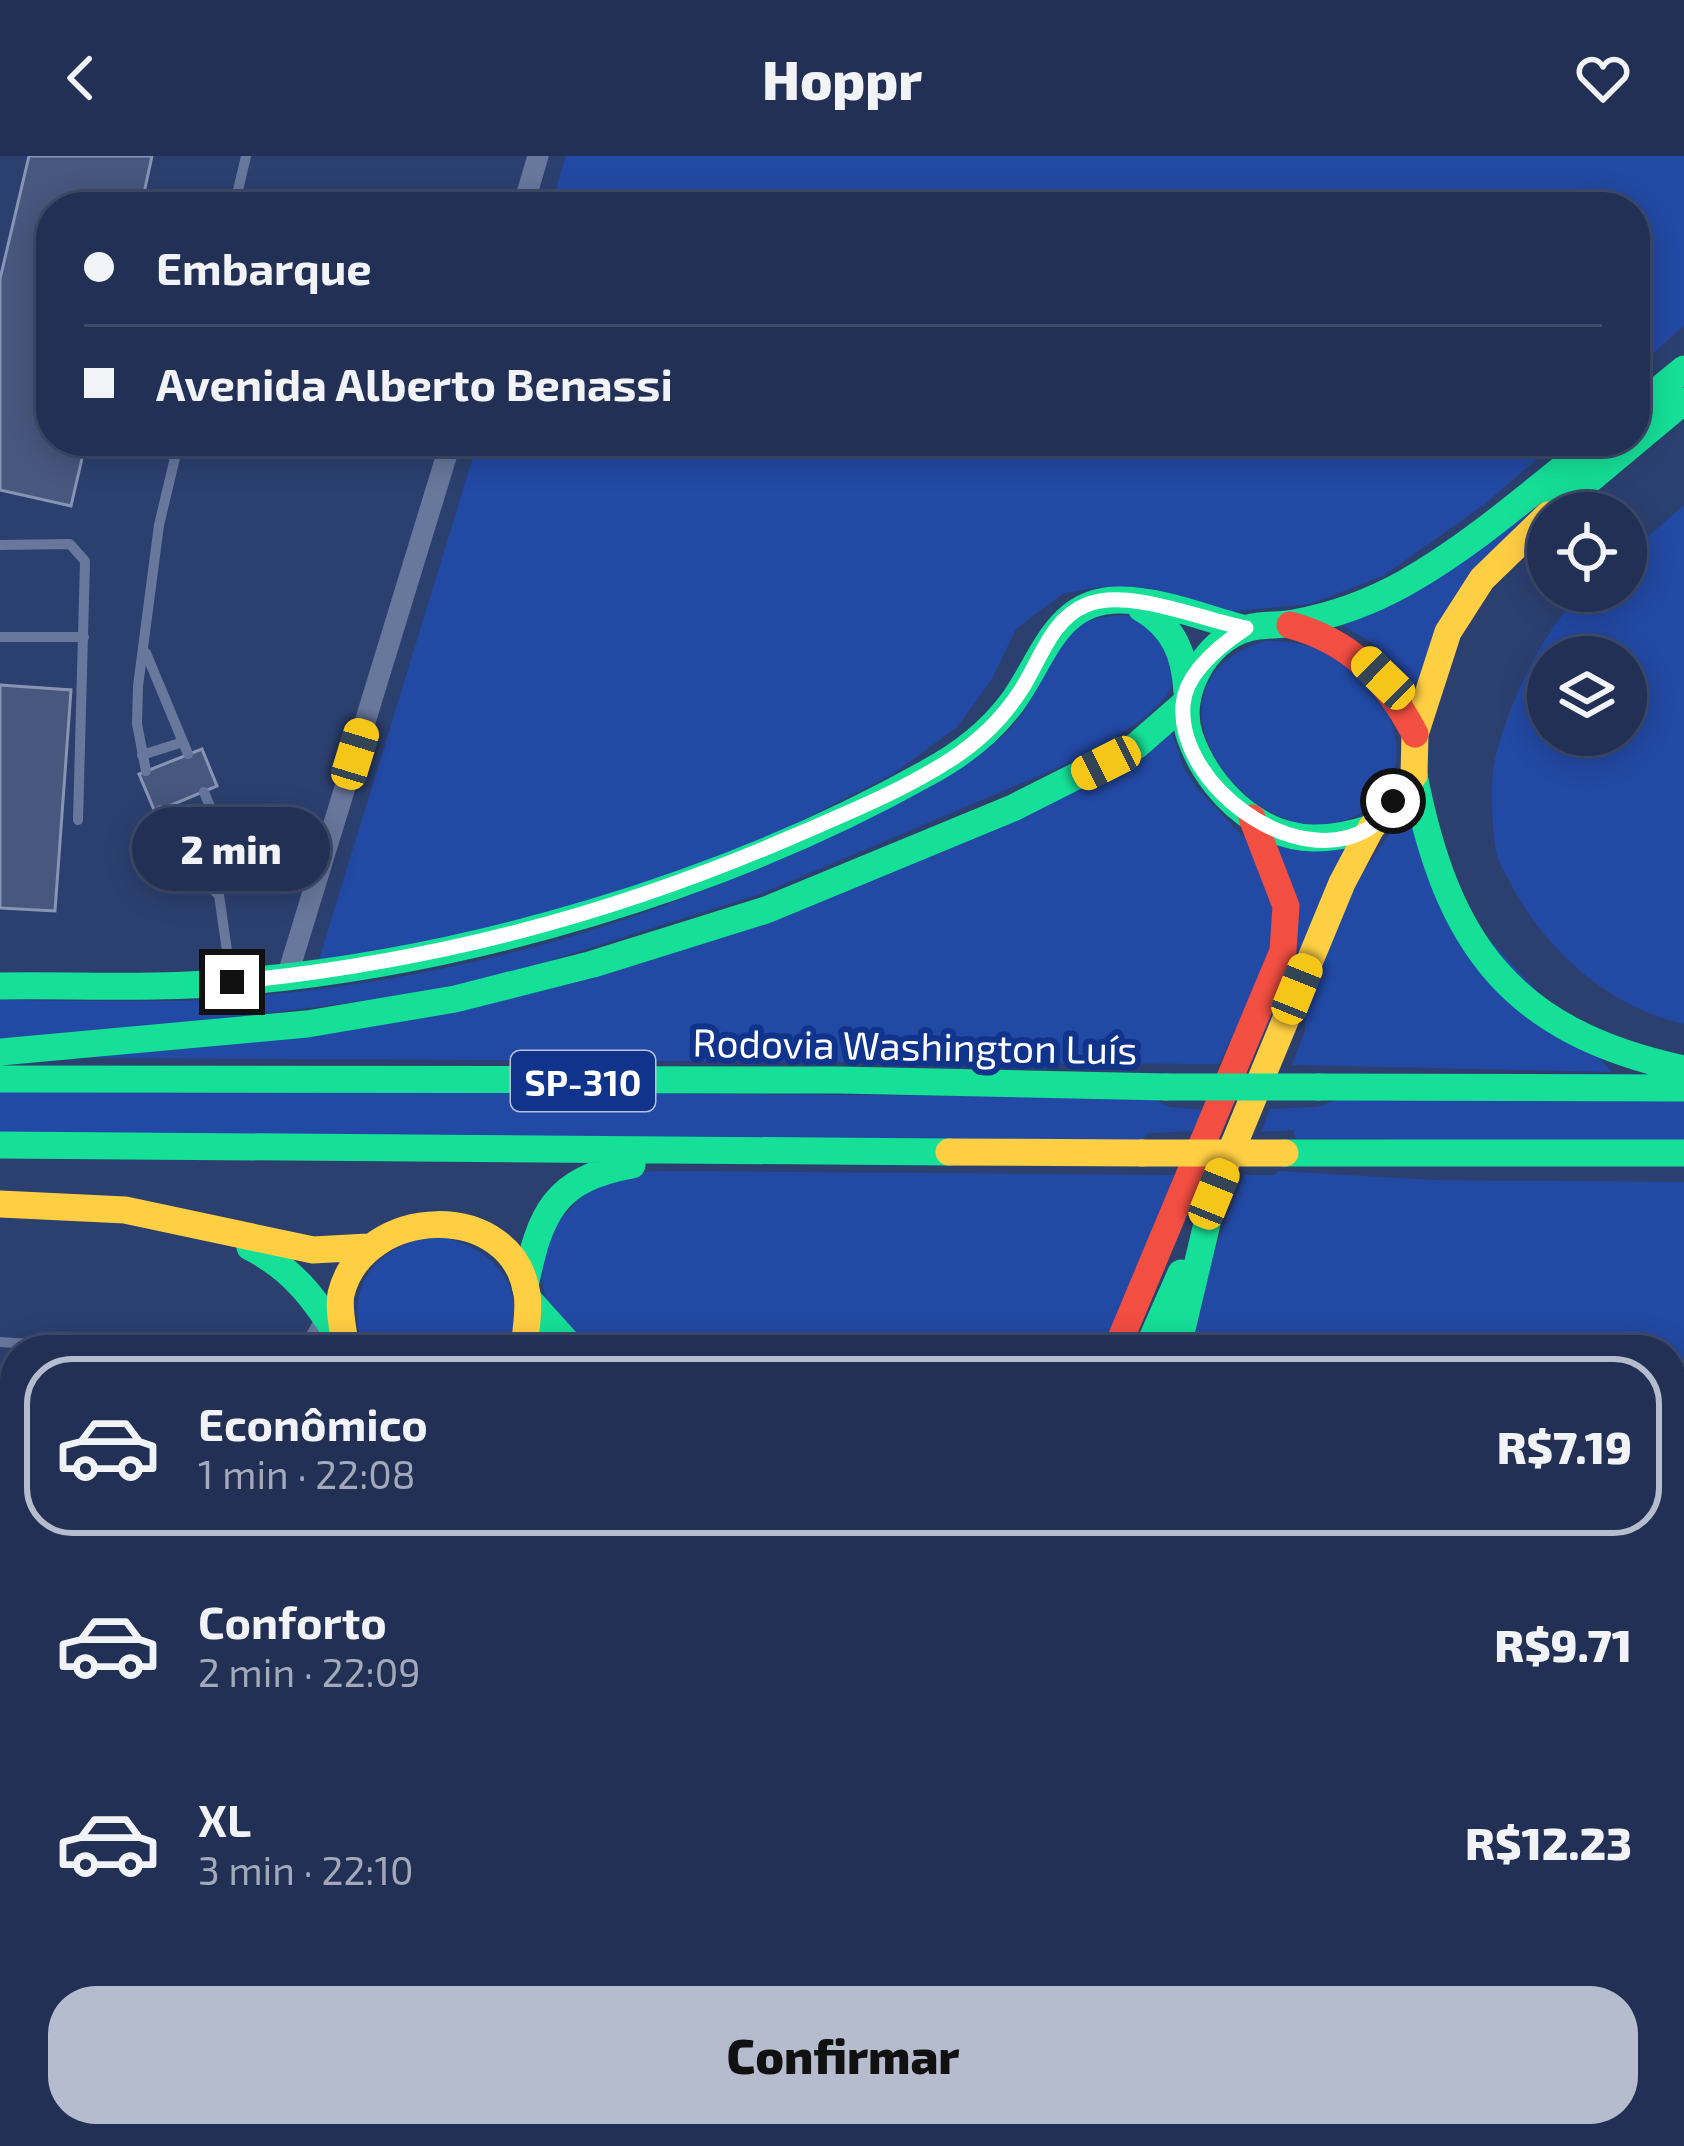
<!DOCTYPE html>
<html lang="pt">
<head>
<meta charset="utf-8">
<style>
  body { margin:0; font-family:"Exo 2",sans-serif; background:#29385a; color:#f1f3f6; height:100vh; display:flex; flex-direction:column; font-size:45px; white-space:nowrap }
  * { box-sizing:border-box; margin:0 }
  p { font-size:39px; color:#a2a9b8 }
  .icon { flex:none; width:66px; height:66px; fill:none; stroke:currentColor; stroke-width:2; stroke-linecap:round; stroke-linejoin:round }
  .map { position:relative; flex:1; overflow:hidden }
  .drawer { position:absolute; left:0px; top:1179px; width:1686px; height:813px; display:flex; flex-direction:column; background:#213054; border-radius:48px 48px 0 0; box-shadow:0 6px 30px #0003,0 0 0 3px #3e4b6b }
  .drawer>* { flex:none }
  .guide { position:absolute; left:36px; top:36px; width:1614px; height:264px; border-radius:48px; box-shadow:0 6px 30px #0003,0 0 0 3px #3e4b6b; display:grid; align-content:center; height:264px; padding:0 48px; background:#213054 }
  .controls { position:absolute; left:1527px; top:336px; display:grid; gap:24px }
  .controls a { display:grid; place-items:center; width:120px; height:120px; border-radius:50%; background:#213054; box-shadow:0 6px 30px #0003,0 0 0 3px #3e4b6b; font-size:60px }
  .end { position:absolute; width:54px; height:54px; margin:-27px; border:15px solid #fff; background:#111; box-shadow:0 0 0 6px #111 }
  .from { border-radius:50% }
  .bubble { position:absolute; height:84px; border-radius:42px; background:#213054; box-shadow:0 6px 30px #0003,0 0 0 3px #3e4b6b; font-size:39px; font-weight:800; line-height:84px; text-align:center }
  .car { position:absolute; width:36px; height:72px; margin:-36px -18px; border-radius:15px; box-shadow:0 0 9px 3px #0007; background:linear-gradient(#f5c518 24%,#345 0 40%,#f5c518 0 76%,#345 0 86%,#f5c518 0) }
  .guide b { display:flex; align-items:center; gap:42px; height:114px; font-size:45px }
  .guide b+b { border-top:3px solid #3e4b6b }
  .guide i { width:30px; height:30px; background:#f1f3f6 }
  ul { padding:21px 0 0; list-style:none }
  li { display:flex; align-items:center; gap:36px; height:180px; margin:0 24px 18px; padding:0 24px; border:6px solid transparent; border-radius:48px }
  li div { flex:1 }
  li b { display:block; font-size:45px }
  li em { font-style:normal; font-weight:800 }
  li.selected { border-color:#b5bccd }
  li>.icon { width:108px; height:108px; stroke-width:1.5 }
  .action { display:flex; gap:24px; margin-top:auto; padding:24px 48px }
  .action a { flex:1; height:138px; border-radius:48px; background:#b5bccd; color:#111; font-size:48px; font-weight:800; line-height:138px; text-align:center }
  header { display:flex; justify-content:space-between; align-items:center; height:156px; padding:0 48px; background:#213054; font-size:54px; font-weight:800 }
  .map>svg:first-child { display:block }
  .green { fill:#2249a4; fill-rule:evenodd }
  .building { fill:#48577e; stroke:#8794b3; stroke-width:3 }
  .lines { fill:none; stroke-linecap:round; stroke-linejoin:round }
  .lane { stroke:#68779c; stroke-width:10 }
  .street { stroke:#68779c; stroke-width:21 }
  .fast { stroke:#16e098; stroke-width:27 }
  .slow { stroke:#ffcf43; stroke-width:27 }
  .jam { stroke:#f24e42; stroke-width:27 }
  .fast-bridge { stroke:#16e098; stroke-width:27 }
  .slow-bridge { stroke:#ffcf43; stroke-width:27 }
  .route { stroke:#fff; stroke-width:15 }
  .labels { text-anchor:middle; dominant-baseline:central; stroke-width:12; stroke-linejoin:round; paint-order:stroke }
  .shield { fill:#10338c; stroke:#b7c2dc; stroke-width:3 }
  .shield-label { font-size:36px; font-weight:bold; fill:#fff }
  .street-label { font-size:39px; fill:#fff; stroke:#10338c }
</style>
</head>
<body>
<header><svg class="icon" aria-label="back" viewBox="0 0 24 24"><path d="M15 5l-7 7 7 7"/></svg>Hoppr<svg class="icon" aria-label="heart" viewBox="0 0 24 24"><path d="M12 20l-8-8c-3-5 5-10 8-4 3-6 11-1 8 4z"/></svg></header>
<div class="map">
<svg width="1684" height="1990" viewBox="0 0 1684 1990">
  <rect width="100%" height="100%" fill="#2c4070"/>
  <path class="green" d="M566 0H1684V169L1635 215V51H550Z
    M478 285H1558L1482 350 1383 420 1310 448 1226 456 1098 431 1062 438 1016 473 992 523 957 571 893 618 753 689 541 768 317 810Z
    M1550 333 1413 532 1372 487 1335 465Z
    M1684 349V868C1610 852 1545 794 1511 728 1506 718 1498 706 1496 695 1492 674 1490 622 1495 603 1509 547 1542 473 1585 435H1626V400ZM1548 501H1626V579H1548Z
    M1125 459C1162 468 1164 492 1174 525L1166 541 1143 563 1090 598 763 737 463 832 0 891V844C67 844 134 847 200 844 384 834 579 792 747 715 826 679 903 635 981 595 1038 566 1044 492 1081 469 1094 461 1110 460 1125 459Z
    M1266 485C1295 485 1321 490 1345 507 1393 540 1422 612 1366 653 1269 726 1113 529 1266 485Z
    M1171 573 1184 613 1196 631 1249 687 1273 753 1272 798 1219 908 93 902 547 830Z
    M1409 650 1425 714 1612 916 1292 909 1305 875 1306 843 1358 723Z
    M1278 690 1351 692 1255 908 1287 812Z
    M0 933 1148 941 1170 951 1205 954 1197 975 1149 977 1141 984 0 978Z
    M1339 943H1684V987L1296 983 1293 974 1261 976 1270 953 1317 951Z
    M660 1015 1177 1019 1104 1194H590L572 1182 548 1155 541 1121 546 1079 601 1019Z
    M1278 1015 1432 1024 1684 1026V1304L1671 1305V1194H1183L1192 1151 1244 1019H1275Z
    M434 1080C493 1088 534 1135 505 1194H364C343 1133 372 1091 434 1080Z
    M1684 1374V1990H1539L1555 1977H1671V1376Z"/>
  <path class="building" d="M29 0H152L141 51H51V285H86L71 350 0 334V123Z
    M0 529 71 534 55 755 0 752Z
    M202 593 217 630 155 656 139 618Z
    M0 1211H15V1266H0Z
    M251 1977H362L358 1990H247Z
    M553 1977H614L610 1990H594Z
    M656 1977H846L841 1990H652Z
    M1107 1977H1145L1129 1990H1118Z
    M1387 1977H1431L1415 1990H1397Z"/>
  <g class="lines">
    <path class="lane" d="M234 51 246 0
      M0 389 70 388 85 405 78 664
      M0 481H84
      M146 497 188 598
      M142 599 183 586
      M146 615 137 568 138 530 159 369 179 285
      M204 636 226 690 219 739 231 823
      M160 654 180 704 219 739
      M0 1186 121 1194
      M158 1990 162 1977"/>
    <path class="street" d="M523 51 538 0
      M287 821 451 285
      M309 1194 331 1154
      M0 1769 15 1723"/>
    <path class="fast" d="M1635 253 1684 213
      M1550 357 1684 245
      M1141 452C1174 471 1185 499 1187 536
      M1414 619C1447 788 1511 876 1684 913
      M1371 672C1331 685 1294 688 1257 665 1226 646 1202 615 1190 581 1175 539 1205 484 1248 472 1263 468 1279 470 1294 467 1332 460 1371 446 1405 427 1474 388 1534 334 1596 285
      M0 830C79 829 158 833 236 826 465 807 726 730 927 617 959 600 989 577 1011 548 1044 504 1055 442 1122 444 1165 445 1206 463 1246 473
      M0 896 307 868 455 843 593 808 766 754 1013 652 1136 590 1183 549
      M0 923 840 924 1166 931
      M1318 931 1684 932
      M0 989 949 996
      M1285 997H1684
      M250 1091C293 1113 315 1143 340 1183
      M525 1130C540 1057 554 1023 632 1009
      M529 1144 574 1194
      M1147 1194 1181 1117
      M1177 1194 1214 1038"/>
    <path class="slow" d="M949 996 1142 997
      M0 1048 125 1054 313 1094 368 1091
      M1206 1056 1342 727 1371 672 1414 619 1415 578 1448 476 1482 423 1548 359
      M346 1194C344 1177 338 1154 341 1138 363 1048 513 1043 527 1138 530 1155 525 1177 524 1194
      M1671 1314 1684 1313"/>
    <path class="jam" d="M1290 469C1352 486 1386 523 1415 578
      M1116 1194 1283 795 1286 750 1252 662"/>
    <path class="fast-bridge" d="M1166 931H1318"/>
    <path class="slow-bridge" d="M1142 997H1285"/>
  </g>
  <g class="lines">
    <path class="route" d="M232 826C431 806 610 760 794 680 847 657 902 635 950 604 978 586 1003 562 1021 534 1040 505 1051 463 1086 449 1128 431 1202 464 1246 472 1222 488 1185 517 1183 549 1177 629 1295 716 1368 673 1378 667 1385 654 1393 645"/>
  </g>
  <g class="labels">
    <rect class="shield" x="511" y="895" width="144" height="60" rx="9"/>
    <g class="shield-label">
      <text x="583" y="925">SP-310</text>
    </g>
    <g class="street-label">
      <text transform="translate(915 889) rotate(1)">Rodovia Washington Luís</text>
    </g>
  </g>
</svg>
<div class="controls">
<a><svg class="icon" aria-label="locate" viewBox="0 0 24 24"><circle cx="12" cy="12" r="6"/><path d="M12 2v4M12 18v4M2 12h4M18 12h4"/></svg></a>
<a><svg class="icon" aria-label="layers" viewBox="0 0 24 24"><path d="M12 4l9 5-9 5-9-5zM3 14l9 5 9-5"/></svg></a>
</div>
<i class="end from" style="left:1393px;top:645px"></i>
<i class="end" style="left:232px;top:826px"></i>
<div class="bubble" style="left:132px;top:651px;width:198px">2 min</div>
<i class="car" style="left:1383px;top:522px;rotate:314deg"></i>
<i class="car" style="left:355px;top:598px;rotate:17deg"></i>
<i class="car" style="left:1106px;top:607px;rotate:243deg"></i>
<i class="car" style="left:1297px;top:833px;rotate:22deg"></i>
<i class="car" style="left:1214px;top:1038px;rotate:22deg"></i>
<div class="guide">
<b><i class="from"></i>Embarque</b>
<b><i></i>Avenida Alberto Benassi</b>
</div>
<section class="drawer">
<ul>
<li class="selected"><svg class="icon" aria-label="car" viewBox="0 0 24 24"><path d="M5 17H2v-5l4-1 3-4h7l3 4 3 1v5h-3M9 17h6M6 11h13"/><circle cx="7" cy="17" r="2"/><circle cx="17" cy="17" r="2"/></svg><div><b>Econômico</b><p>1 min · 22:08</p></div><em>R$7.19</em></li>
<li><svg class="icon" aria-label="car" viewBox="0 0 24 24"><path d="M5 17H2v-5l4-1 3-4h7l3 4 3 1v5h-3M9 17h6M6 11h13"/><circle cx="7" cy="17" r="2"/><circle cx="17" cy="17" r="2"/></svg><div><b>Conforto</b><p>2 min · 22:09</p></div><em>R$9.71</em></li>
<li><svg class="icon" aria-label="car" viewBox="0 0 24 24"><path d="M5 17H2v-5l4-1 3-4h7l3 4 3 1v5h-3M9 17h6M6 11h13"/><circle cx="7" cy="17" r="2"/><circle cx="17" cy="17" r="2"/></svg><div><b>XL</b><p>3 min · 22:10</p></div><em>R$12.23</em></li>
</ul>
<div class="action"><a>Confirmar</a></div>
</section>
</div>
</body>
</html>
